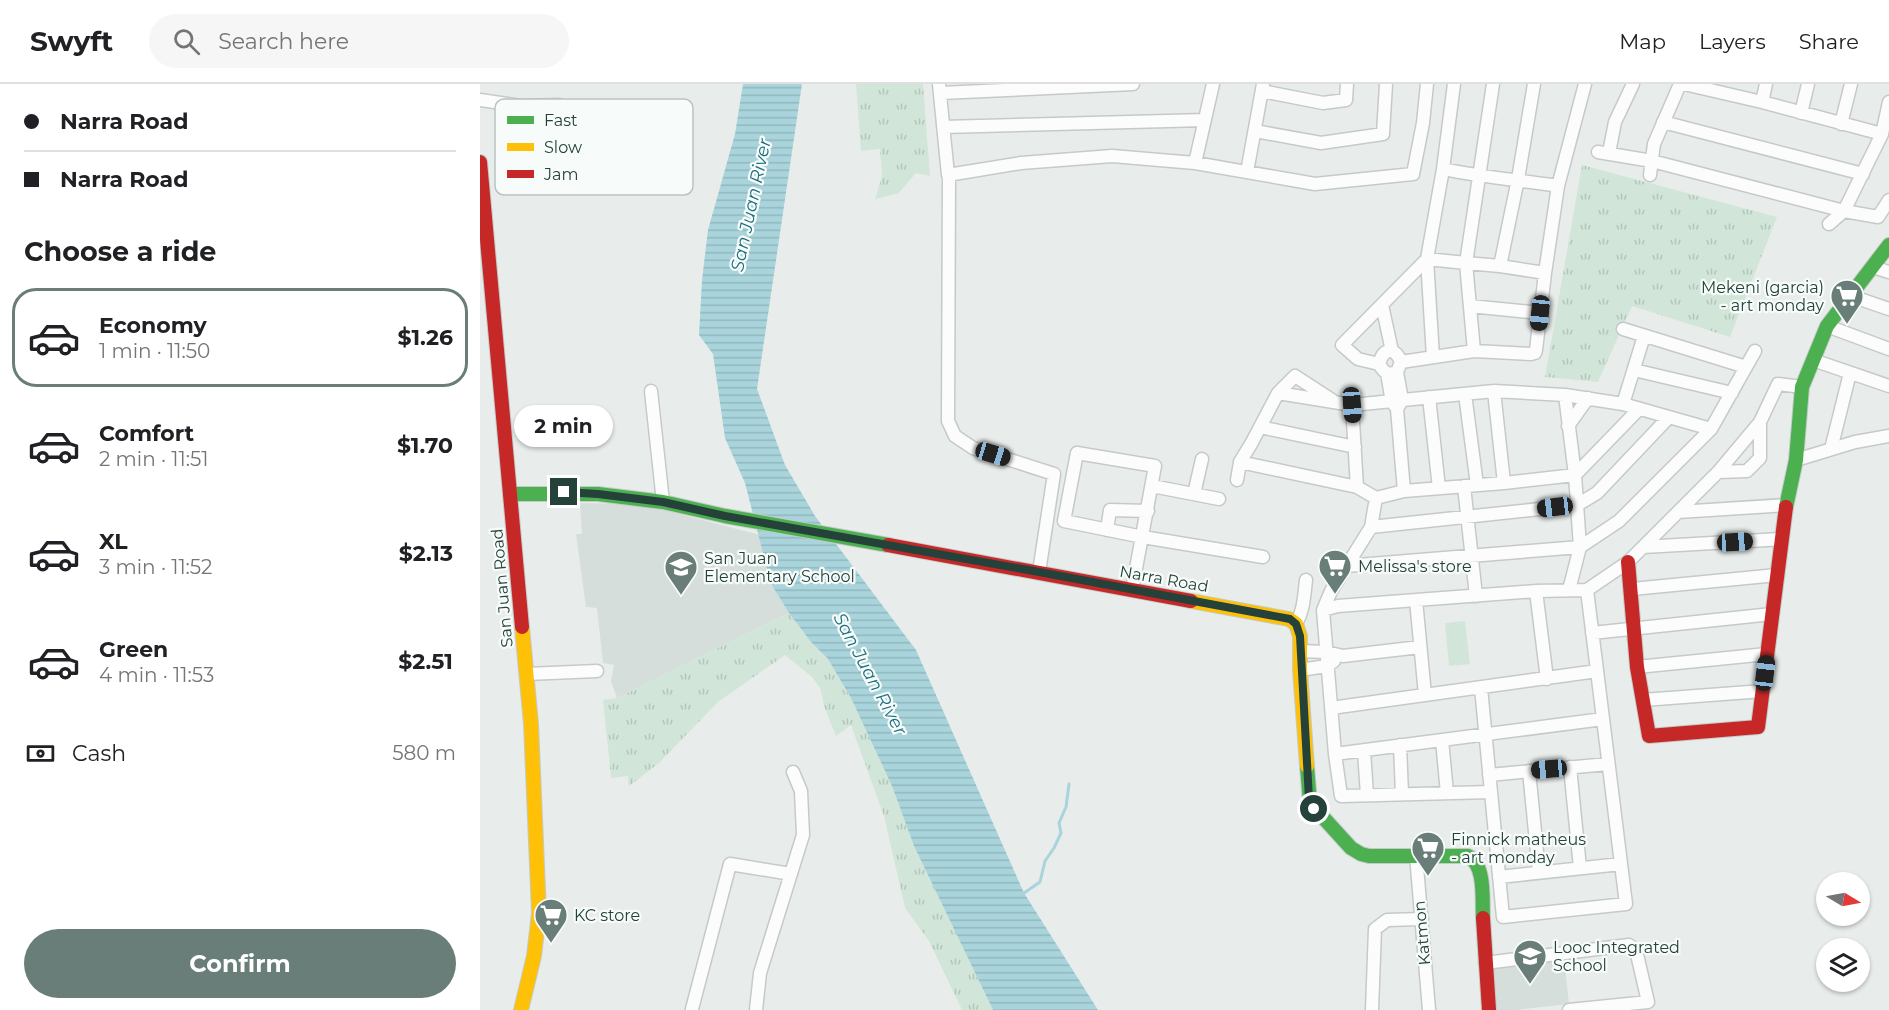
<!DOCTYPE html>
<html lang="en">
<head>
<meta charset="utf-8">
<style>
  body { margin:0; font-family:Montserrat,sans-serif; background:#f6f6f6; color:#202124; height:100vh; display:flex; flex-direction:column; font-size:22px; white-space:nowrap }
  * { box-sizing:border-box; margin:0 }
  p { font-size:20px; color:#757577 }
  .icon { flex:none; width:33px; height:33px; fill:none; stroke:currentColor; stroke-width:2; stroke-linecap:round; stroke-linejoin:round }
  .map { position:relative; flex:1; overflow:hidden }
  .details { display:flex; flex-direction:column; background:#fff; width:480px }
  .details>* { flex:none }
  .banner { display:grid; align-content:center; height:132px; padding:0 24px; background:#fff }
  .needle { width:39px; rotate:100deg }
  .tools { position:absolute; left:1336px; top:788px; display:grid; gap:12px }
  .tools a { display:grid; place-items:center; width:54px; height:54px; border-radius:50%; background:#fff; box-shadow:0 2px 4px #0004; font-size:30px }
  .end { position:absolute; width:27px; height:27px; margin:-14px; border:8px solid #24423a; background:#fff; box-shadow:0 0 0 3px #fff }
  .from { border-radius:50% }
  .bubble { position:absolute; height:42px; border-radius:21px; background:#fff; box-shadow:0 2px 4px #0004; font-size:20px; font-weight:700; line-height:42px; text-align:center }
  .car { position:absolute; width:18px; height:36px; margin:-18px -9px; border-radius:8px; box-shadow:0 0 4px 2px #0007; background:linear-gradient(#222 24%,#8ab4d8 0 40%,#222 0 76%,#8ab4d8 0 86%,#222 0) }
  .banner b { display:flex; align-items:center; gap:21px; height:57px; font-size:22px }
  .banner b+b { border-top:2px solid #e0e0e0 }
  .banner i { width:15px; height:15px; background:#202124 }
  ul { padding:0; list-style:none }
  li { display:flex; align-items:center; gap:18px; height:99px; margin:0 12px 9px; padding:0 12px; border:3px solid transparent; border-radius:24px }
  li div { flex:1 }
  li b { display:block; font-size:22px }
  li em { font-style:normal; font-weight:700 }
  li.current { border-color:#697e78 }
  li>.icon { width:54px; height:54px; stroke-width:1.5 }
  h2 { padding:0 24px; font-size:27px; line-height:72px }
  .pay { display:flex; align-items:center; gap:15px; height:66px; padding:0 24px; font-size:22px }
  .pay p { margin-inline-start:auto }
  .action { display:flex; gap:12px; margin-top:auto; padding:12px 24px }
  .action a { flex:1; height:69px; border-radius:36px; background:#697e78; color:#fff; font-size:24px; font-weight:700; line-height:69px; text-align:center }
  header { display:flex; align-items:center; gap:36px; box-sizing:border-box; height:84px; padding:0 30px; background:#fff; border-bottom:2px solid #e0e0e0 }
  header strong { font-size:28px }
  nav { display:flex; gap:33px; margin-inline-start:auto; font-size:21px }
  .search { width:420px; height:54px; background:#f6f6f6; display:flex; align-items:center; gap:15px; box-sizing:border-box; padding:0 21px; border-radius:33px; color:#757577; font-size:22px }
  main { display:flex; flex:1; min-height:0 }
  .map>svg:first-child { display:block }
  .built { fill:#d6dedb }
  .grass { fill:url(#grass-tufts) }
  .park { fill:#d1e6d8 }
  .water { fill:url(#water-rules) }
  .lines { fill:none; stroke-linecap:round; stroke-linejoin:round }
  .stream { stroke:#a9d4db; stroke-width:3 }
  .street-casing { stroke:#c5cac8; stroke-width:15 }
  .fast-casing { stroke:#c3cbc8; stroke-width:16 }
  .slow-casing { stroke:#c3cbc8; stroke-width:16 }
  .jam-casing { stroke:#c3cbc8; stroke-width:16 }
  .street { stroke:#fcfcfc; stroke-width:12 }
  .fast { stroke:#4caf50; stroke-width:14 }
  .slow { stroke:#ffc107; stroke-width:14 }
  .jam { stroke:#c62828; stroke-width:14 }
  .route { stroke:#24423a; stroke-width:8 }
  .labels { text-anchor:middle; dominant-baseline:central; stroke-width:4.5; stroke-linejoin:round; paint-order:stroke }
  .poi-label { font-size:16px; fill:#24423a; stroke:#f7fbf9; text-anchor:start }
  .street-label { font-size:16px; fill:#24423a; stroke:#f7fbf9 }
  .water-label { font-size:18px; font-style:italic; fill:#1c6f80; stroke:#f7fbf9 }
  .key { fill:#f7fbf9; stroke:#b8c4c0; stroke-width:1.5 }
  .key-label { font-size:16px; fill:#24423a }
</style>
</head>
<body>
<header>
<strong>Swyft</strong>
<div class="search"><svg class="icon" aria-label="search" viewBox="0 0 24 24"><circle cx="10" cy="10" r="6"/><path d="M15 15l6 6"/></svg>Search here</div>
<nav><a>Map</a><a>Layers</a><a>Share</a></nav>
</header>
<main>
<section class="details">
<div class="banner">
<b><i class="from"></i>Narra Road</b>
<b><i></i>Narra Road</b>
</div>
<h2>Choose a ride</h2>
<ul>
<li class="current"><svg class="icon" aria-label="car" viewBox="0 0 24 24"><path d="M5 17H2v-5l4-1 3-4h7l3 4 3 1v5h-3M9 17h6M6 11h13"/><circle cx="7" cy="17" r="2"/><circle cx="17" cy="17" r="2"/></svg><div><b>Economy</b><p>1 min · 11:50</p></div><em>$1.26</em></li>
<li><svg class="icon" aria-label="car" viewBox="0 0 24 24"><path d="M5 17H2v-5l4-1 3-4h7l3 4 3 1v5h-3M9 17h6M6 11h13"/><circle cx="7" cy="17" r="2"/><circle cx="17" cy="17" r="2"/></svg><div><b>Comfort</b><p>2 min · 11:51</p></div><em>$1.70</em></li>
<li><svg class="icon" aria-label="car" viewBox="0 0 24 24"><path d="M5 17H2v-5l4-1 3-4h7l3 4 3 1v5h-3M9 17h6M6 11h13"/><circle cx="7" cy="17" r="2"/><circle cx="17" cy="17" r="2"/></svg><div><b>XL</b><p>3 min · 11:52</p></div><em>$2.13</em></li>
<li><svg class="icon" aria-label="car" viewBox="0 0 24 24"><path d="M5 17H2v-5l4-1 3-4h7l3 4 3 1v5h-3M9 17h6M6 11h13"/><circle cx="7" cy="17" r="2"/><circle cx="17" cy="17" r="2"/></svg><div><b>Green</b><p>4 min · 11:53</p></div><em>$2.51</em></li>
</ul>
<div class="pay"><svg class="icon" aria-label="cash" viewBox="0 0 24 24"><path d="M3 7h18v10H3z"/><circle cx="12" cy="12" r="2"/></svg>Cash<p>580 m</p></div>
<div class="action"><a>Confirm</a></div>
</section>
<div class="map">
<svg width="1409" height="926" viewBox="0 0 1409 926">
  <defs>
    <pattern id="grass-tufts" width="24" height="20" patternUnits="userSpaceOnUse" patternTransform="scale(1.5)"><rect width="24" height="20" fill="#d1e6d8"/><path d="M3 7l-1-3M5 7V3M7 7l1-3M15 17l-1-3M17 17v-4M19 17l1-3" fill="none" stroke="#b3c6ba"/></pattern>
    <pattern id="water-rules" width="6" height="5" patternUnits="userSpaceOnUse" patternTransform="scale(1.5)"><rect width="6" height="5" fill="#a9d4db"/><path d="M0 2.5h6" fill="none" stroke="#91b7bd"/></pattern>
  </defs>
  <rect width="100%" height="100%" fill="#e8edeb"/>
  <path class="built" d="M100 419 161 420 280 451 291 500 309 529 137 614 131 597 134 581 123 579 117 524 106 523 96 450H102Z
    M1084 874 1089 920 1036 926H1016L1011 882Z"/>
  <path class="grass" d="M376 0H443L450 92 436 89 419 109 395 115 402 92 400 65 381 67Z
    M1102 81 1297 133 1250 253 1152 222 1118 298 1065 293Z
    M309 529 331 558 348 575 371 614 412 702 434 762 513 926H482L449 857 425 824 404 732 371 641 356 652 345 625 340 604 332 593 305 571 238 618 179 679 149 702 148 692 131 694 123 616 137 614Z"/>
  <path class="park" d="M985 537 990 580 969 582 965 539Z"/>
  <path class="water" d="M263 0H322L277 305 305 381 335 432 436 566 544 809 618 926H513L434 762 412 702 371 614 348 575 331 558 309 529 291 500 265 399 245 354 233 270 219 251 222 196 228 146 255 50Z"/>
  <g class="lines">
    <path class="stream" d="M544 809 560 798 565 777 574 764 581 749 579 739 586 723 589 700"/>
    <g class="street-casing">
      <path id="street" d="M459 0 468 91 541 79 632 72 715 79 835 100 933 90 943 39 947 0
        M1204 0 1282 18 1402 50
        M782 7 843 19 866 16 867 0
        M461 9 653 0
        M0 16 41 22 79 21
        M1282 18 1286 0
        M1321 29 1328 0
        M1183 38 1383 90
        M1361 40 1371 0
        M463 43 725 36
        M775 47 841 59 903 50 906 0
        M1118 68 1172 77 1364 127 1398 133 1409 116
        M1129 69 1135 38 1153 0
        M715 79 733 0
        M963 85C1001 93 1039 96 1078 102
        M767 88 783 0
        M1170 91 1174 60 1200 0
        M469 94 468 337 475 352 493 364 574 390 559 488
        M1349 140 1364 127 1402 50 1409 18
        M1020 182 1038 95 1054 0
        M1393 183 1409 188
        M1371 212 1409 225
        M902 221 912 267
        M990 222 1060 229
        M1347 242 1409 265
        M1143 245 1266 283
        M994 267 1051 270 1055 269 1056 266 1065 189 1078 102 1105 0
        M953 273 947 175 963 85 974 0
        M1333 276 1409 302
        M921 278 994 267 986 179 1020 182 1065 189
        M899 280C903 264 915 262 921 278L917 288C907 292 904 288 899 280L878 275 862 261 947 175 986 179 1013 0
        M1154 286 1252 309
        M917 288 922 316 917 325 924 407
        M907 289 912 318 916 323
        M171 307 183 418
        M1014 307 1024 399
        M798 309 872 321 1014 307 1085 311 1143 320 1231 345
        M985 310 997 401
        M1085 311 1095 391 1100 463 1089 506
        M949 313 959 404
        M1143 320 1164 252
        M872 321 877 403
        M1088 342 1108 314
        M780 343 875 363
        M1351 365 1370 289
        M1316 376 1375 358 1409 352
        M760 378 877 403 896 414 924 407 1024 399 1095 391 1159 325
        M1238 388 1267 387 1280 374V338
        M757 396 760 378 771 360 798 309 815 292 852 316
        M672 402 739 415
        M984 402 996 512
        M714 410 722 375
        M896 414 891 443 851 507 843 526 855 670 861 712 1011 708
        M1198 428 1306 421
        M891 443 1097 421 1117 409 1189 333
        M627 446 630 426 668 427
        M1163 463 1302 455
        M866 482 1100 463 1139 437 1231 345 1275 267
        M1152 505 1297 491
        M652 506 675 382 597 369 584 437 663 453 783 473
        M1056 507 1067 595
        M936 516 945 611
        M843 526 858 522 936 516 1056 507 1107 506 1148 478 1238 388 1280 338 1298 300 1322 303
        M816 540C824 526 824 512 826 496
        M1112 549 1292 530
        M820 567 846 568 863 572 940 563
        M1157 583 1287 570
        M820 586 847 582 854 577
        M47 590 117 587
        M1001 604 1023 833 1146 820 1107 506
        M1163 616 1283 607
        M851 624 1117 587
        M962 656 967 709
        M920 661 922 710
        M884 667 887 711
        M855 670 1123 635
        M1090 683 1100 784
        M1049 687 1059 788
        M1009 691 1128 680
        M936 771 949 926
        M1019 793 1141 780
        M1005 879 1149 861 1156 866 1168 918 1089 926
        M212 925 250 780 311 790
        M276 926 280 889 323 751 321 707 313 688
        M892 926 895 845 907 836 942 835"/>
    </g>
    <g class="fast-casing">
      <path id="fast" d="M30 410H118L183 418 245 432 408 461
        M1306 423 1316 376 1322 303 1347 242 1409 161
        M827 682 830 719 871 764 881 770 889 772H988C1006 781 1002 816 1003 834"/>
    </g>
    <g class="slow-casing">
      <path id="slow" d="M711 517 809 535 816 540 820 552V586L827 682
        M41 926 54 872 59 829 51 640 42 543"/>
    </g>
    <g class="jam-casing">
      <path id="jam" d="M0 78 42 543
        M408 461 711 517
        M1148 478 1157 583 1169 652 1278 643 1306 423
        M1003 834 1009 926"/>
    </g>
    <use href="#street" class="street"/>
    <use href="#fast" class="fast"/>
    <use href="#slow" class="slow"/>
    <use href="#jam" class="jam"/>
  </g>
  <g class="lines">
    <path class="route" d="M84 408 118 410 183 418 245 432 559 488 810 535 816 540 820 552 829 715 834 725"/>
  </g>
  <defs>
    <g id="supermarket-pin" transform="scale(1.725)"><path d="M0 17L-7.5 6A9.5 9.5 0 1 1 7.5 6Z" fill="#697e78" stroke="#f7fbf9"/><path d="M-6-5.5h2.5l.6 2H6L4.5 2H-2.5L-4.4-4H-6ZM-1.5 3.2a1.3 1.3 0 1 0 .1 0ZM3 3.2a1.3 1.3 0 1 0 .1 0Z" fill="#fff"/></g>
    <g id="school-pin" transform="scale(1.725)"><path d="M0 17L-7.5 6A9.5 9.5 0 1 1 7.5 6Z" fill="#697e78" stroke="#f7fbf9"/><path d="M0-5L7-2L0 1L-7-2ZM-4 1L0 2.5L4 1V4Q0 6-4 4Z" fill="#fff"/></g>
  </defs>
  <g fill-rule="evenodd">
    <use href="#supermarket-pin" x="1367" y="212"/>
    <use href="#supermarket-pin" x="855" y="482"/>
    <use href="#school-pin" x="201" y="483"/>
    <use href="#supermarket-pin" x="948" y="764"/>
    <use href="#supermarket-pin" x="71" y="831"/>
    <use href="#school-pin" x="1050" y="872"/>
  </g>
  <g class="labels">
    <g class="poi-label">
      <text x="1344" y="203" text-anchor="end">Mekeni (garcia)<tspan x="1344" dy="18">- art monday</tspan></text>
      <text x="224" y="474">San Juan<tspan x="224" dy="18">Elementary School</tspan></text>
      <text x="878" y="482">Melissa's store</text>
      <text x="971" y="755">Finnick matheus<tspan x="971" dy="18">- art monday</tspan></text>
      <text x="94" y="831">KC store</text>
      <text x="1073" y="863">Looc Integrated<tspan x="1073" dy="18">School</tspan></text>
    </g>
    <g class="street-label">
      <text transform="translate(684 495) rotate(10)">Narra Road</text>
      <text transform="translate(22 504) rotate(-95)">San Juan Road</text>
      <text transform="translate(942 849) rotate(-95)">Katmon</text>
    </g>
    <g class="water-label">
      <text transform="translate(271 121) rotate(-78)">San Juan River</text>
      <text transform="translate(390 590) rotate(62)">San Juan River</text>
    </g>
  </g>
  <rect x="15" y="15" width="198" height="96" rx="9" class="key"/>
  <rect x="27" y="32" width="27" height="8" fill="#4caf50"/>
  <rect x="27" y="59" width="27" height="8" fill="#ffc107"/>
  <rect x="27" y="86" width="27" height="8" fill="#c62828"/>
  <g class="key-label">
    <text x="64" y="42">Fast</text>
    <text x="64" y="69">Slow</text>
    <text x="64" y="96">Jam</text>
  </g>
</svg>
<div class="tools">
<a><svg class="needle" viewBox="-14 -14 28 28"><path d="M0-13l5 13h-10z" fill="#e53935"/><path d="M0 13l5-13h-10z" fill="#757577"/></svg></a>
<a><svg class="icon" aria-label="layers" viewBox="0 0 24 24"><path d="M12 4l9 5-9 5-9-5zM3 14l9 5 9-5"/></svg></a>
</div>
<i class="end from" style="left:834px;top:725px"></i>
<i class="end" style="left:84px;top:408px"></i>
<div class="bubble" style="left:34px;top:321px;width:99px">2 min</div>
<i class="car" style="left:1060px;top:229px;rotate:186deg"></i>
<i class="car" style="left:872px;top:321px;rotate:176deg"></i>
<i class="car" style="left:513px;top:370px;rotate:107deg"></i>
<i class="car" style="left:1075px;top:423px;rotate:263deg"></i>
<i class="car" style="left:1255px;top:458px;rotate:87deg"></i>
<i class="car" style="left:1285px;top:589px;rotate:7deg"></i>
<i class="car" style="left:1069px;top:685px;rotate:265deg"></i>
</div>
</main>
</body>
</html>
